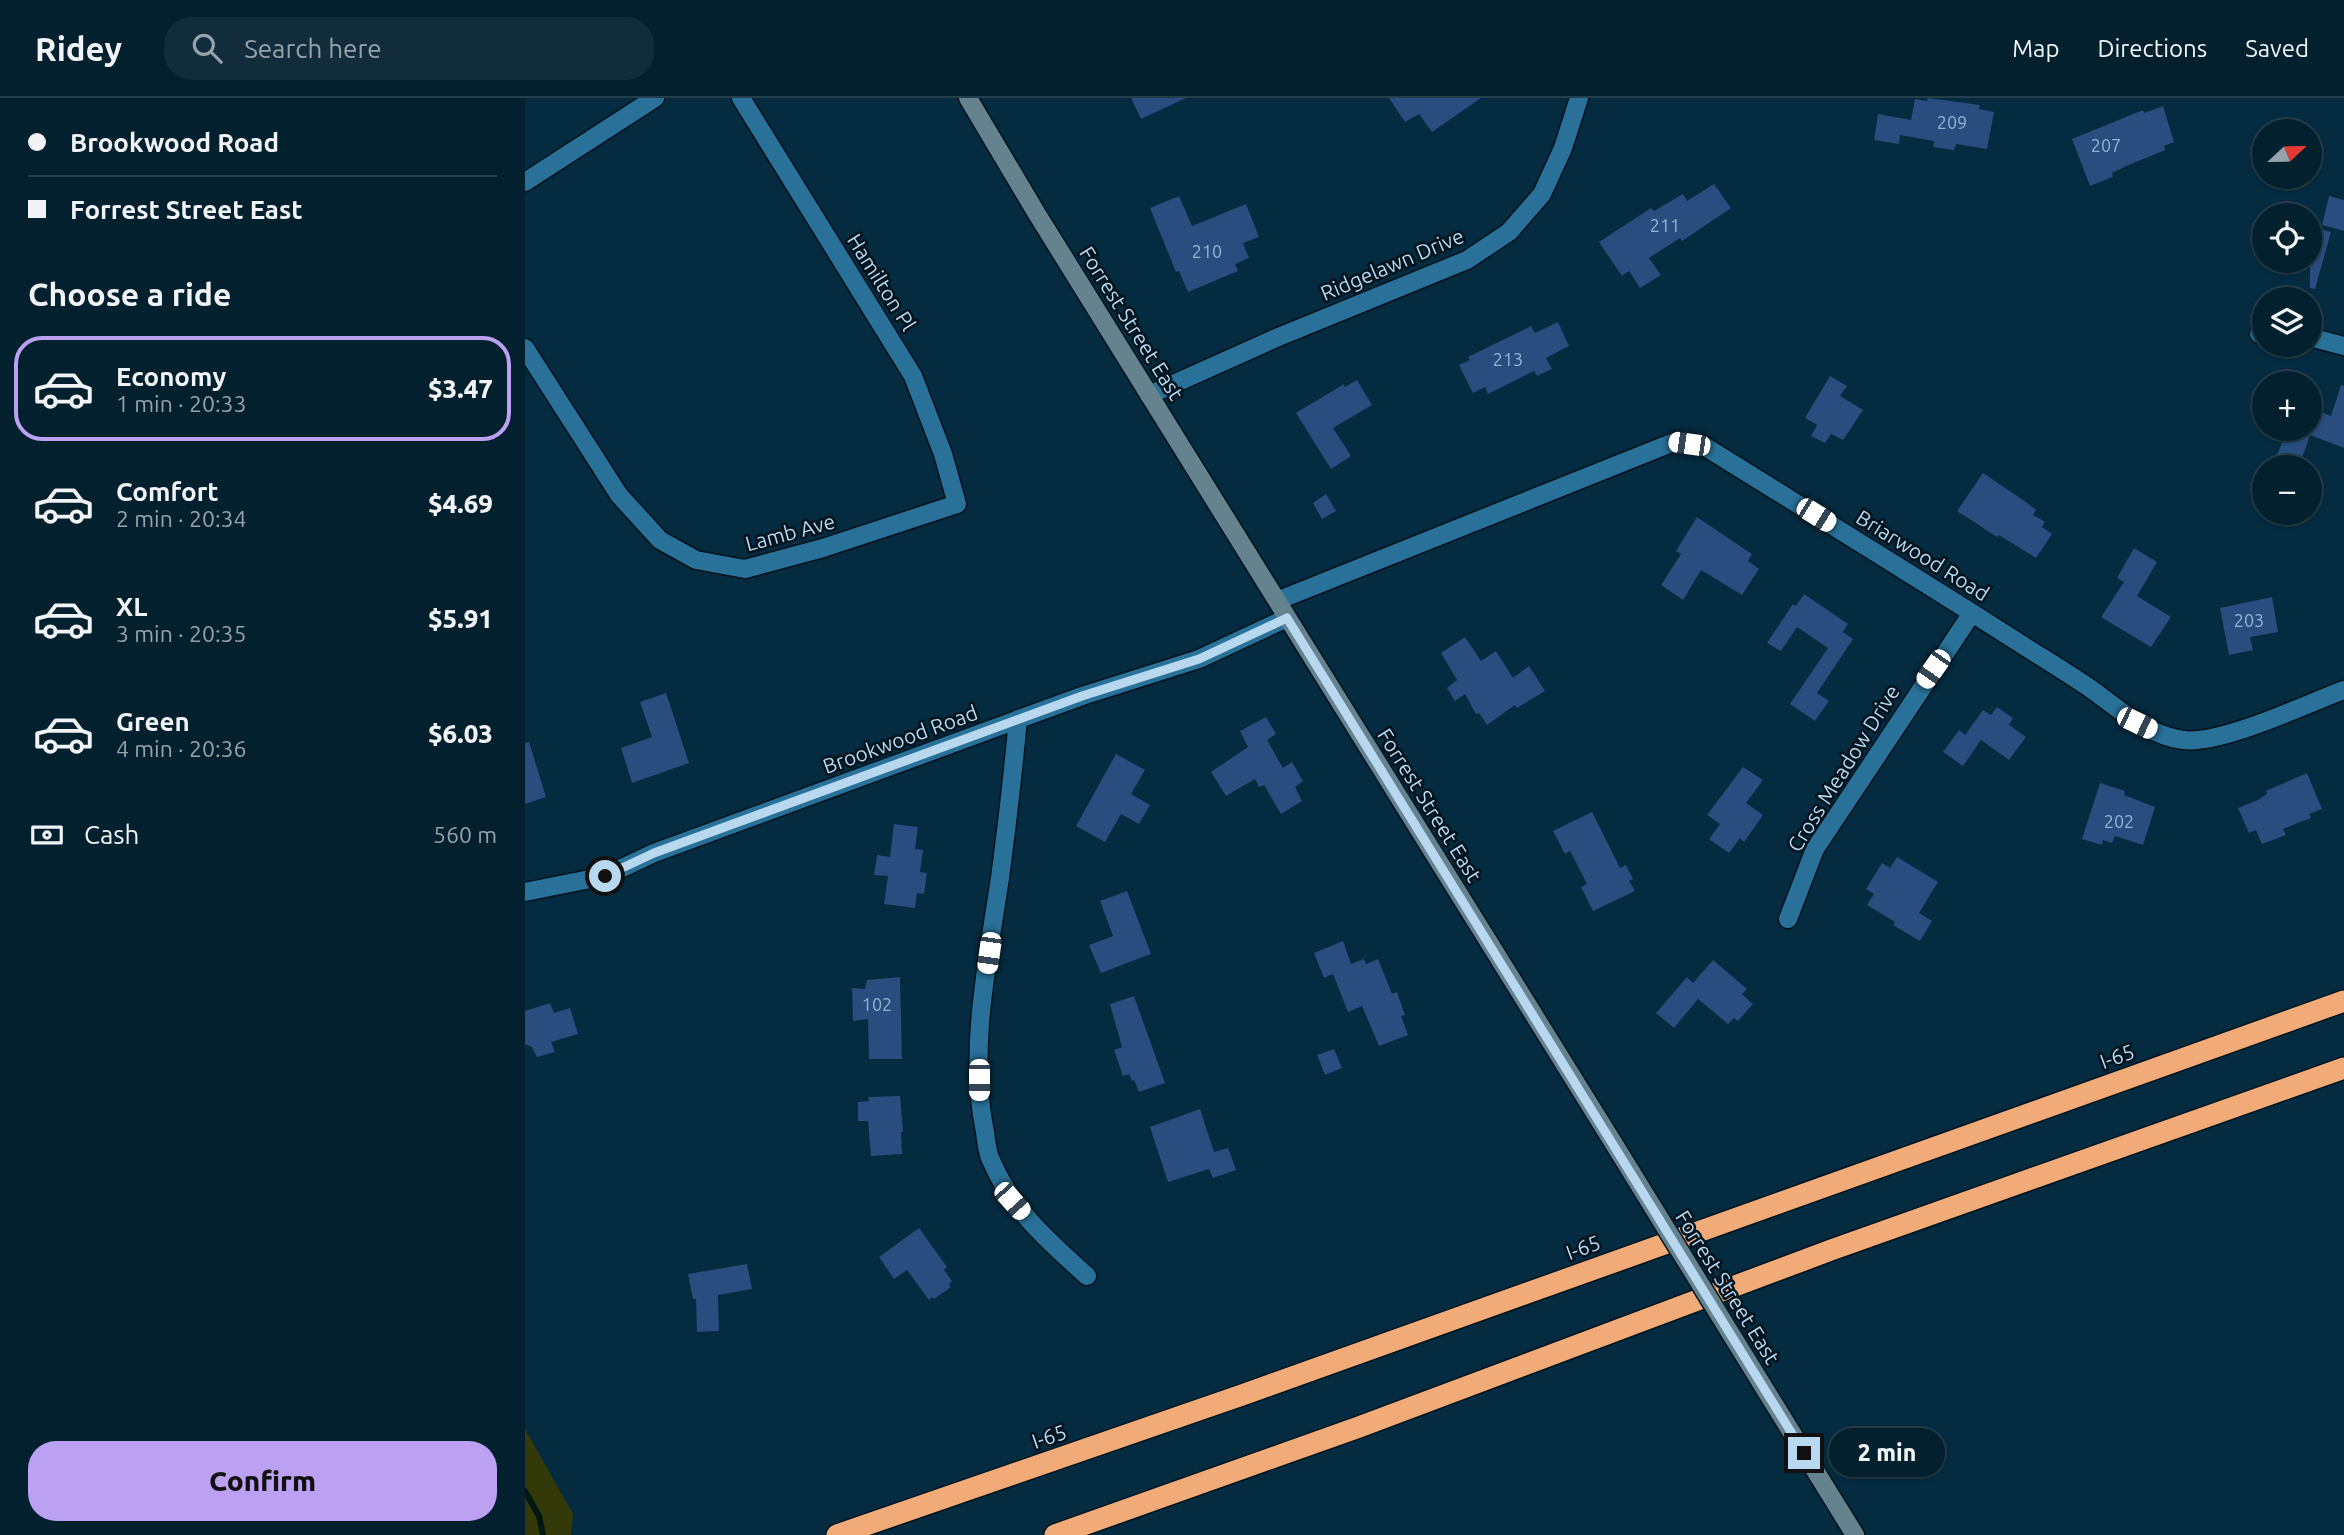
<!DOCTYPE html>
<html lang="en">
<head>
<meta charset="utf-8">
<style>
  body { margin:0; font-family:Ubuntu,sans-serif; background:#112d3b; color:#f1f3f6; height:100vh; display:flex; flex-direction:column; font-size:26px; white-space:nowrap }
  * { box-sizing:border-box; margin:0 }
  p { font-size:23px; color:#97a3aa }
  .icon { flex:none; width:38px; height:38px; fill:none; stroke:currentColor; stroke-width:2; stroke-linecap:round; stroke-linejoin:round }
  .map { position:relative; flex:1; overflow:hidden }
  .side { display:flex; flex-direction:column; background:#03202f; width:525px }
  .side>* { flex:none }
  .top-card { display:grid; align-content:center; height:154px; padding:0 28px; background:#03202f }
  .needle { width:46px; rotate:68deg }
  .tools { position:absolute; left:1727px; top:21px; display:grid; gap:14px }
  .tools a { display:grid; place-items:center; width:70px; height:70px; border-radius:50%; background:#03202f; box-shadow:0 2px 5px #0004,0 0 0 2px #243e4b; font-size:35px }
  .end { position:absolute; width:32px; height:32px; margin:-16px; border:9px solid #b7d8ee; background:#111; box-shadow:0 0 0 4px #111 }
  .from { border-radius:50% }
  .bubble { position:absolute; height:49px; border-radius:24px; background:#03202f; box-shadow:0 2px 5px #0004,0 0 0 2px #243e4b; font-size:23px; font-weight:800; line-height:49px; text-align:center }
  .car { position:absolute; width:21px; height:42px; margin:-21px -10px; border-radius:9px; box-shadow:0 0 5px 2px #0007; background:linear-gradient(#fff 24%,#345 0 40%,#fff 0 76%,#345 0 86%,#fff 0) }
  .top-card b { display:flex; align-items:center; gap:24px; height:66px; font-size:26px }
  .top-card b+b { border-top:2px solid #243e4b }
  .top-card i { width:18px; height:18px; background:#f1f3f6 }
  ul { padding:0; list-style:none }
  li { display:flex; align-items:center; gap:21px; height:105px; margin:0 14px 10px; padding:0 14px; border:4px solid transparent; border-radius:28px }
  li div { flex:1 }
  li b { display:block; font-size:26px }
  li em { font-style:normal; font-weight:800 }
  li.active { border-color:#bca0f2 }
  li>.icon { width:63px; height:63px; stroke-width:1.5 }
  h2 { padding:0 28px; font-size:32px; line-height:84px }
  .pay { display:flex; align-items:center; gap:18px; height:77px; padding:0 28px; font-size:26px }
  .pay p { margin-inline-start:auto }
  .action { display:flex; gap:14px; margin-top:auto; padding:14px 28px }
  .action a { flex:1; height:80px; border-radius:28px; background:#bca0f2; color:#111; font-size:28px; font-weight:800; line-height:80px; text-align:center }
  header { display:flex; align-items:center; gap:42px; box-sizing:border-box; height:98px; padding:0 35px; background:#03202f; border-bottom:2px solid #243e4b }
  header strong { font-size:33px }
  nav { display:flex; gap:38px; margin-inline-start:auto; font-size:24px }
  .search { width:490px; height:63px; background:#112d3b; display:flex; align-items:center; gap:18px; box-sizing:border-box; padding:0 24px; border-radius:28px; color:#97a3aa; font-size:26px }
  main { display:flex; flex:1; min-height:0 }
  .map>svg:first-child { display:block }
  .green { fill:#333909 }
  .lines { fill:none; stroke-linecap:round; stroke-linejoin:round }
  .stream { stroke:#001712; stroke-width:6 }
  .building { fill:#284d7e }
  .street-casing { stroke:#00131f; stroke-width:21 }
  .secondary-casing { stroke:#00131f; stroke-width:21 }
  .highway-casing { stroke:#00131f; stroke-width:24 }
  .street { stroke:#297198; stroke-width:18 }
  .secondary { stroke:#65828f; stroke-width:18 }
  .highway { stroke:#f1ab79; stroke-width:21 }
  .secondary-bridge-casing { stroke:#00131f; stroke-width:21; stroke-linecap:butt }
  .secondary-bridge { stroke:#65828f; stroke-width:18 }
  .route { stroke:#b7d8ee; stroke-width:9 }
  .labels { text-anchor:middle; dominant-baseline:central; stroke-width:5; stroke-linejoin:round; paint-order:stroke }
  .number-label { font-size:18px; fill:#93b5d2 }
  .street-label { font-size:21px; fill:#b7d8ee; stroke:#00131f }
</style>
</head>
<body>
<header>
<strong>Ridey</strong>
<div class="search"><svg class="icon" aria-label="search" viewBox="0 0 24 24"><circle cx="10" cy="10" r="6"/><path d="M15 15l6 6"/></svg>Search here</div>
<nav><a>Map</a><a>Directions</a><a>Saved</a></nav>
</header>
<main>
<section class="side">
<div class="top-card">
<b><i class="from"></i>Brookwood Road</b>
<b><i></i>Forrest Street East</b>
</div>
<h2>Choose a ride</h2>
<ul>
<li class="active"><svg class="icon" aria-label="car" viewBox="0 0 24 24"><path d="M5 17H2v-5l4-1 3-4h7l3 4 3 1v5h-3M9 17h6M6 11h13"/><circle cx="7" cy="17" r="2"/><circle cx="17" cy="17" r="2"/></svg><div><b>Economy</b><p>1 min · 20:33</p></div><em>$3.47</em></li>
<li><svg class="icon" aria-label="car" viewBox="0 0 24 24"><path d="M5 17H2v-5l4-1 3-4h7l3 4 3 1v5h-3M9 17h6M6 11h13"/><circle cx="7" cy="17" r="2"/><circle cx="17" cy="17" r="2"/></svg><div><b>Comfort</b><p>2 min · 20:34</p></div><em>$4.69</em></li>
<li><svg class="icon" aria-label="car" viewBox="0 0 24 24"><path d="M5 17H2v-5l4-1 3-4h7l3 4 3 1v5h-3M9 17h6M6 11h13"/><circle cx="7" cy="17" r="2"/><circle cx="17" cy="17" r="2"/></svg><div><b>XL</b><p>3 min · 20:35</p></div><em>$5.91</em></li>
<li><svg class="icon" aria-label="car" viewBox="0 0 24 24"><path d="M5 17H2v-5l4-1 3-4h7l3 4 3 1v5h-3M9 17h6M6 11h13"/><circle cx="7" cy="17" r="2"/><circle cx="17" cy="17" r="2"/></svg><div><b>Green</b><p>4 min · 20:36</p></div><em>$6.03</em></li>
</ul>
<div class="pay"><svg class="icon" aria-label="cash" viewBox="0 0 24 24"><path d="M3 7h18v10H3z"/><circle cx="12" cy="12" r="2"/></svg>Cash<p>560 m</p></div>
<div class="action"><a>Confirm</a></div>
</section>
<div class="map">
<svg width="1819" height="1437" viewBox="0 0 1819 1437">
  <rect width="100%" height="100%" fill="#042b3f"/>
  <path class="green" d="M0 1331 48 1416 46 1437H0Z"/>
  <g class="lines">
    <path class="stream" d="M0 1393 14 1418 18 1437"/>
  </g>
  <path class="building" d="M606 0H661L616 21Z
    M864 0H956L907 34 894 16 880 24Z
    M1403 0 1455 7 1454 11 1469 14 1462 51 1431 46 1429 52 1408 49 1409 43 1375 37 1374 46 1349 42 1353 16 1386 22 1390 1 1402 3Z
    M1638 8 1649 44 1639 48 1640 52 1599 69 1587 75 1588 79 1565 88 1547 41 1618 12 1619 15Z
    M1189 86 1206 110 1157 143 1155 140 1124 160 1136 177 1115 190 1104 173 1097 178 1074 144 1126 110 1129 113 1158 96 1162 103Z
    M654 98 667 128 721 106 734 139 718 145 724 160 710 166 713 173 663 194 654 173 651 174 625 110Z
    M1804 98 1819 102V133L1797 127Z
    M1785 128 1806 134 1790 191 1785 190Z
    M1033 224 1044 248 1021 260 1027 271 1012 278 1009 273 963 296 960 289 948 295 934 267 945 262 943 259 1006 228 1010 235Z
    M1305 278 1322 288 1315 298 1338 312 1318 342 1306 336 1300 345 1286 338 1292 327 1280 320Z
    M832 282 847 307 808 330 826 358 806 371 771 315 819 286 820 289Z
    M1816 287 1819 288V350L1785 337 1774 369H1765L1749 364 1763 331H1785V310L1806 318Z
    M1458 375 1501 404 1511 412 1508 417 1520 424 1517 429 1527 436 1511 460 1474 437 1472 439 1432 413Z
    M801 396 811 413 797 421 788 405Z
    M1172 419 1227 456 1223 463 1234 471 1217 497 1176 472 1158 502 1136 487 1156 456 1151 453Z
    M1609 450 1632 464 1612 498 1646 519 1626 549 1576 519 1599 484 1592 480Z
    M1279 496 1323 526 1318 534 1328 541 1292 595 1304 603 1290 623 1265 606 1303 550 1272 529 1256 553 1242 545 1268 506 1271 508Z
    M1747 499 1753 534 1725 539 1728 552 1704 557 1695 510Z
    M940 539 956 563 971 553 988 580 1004 568 1020 593 992 610 990 607 962 627 954 615 951 616 940 596 930 603 922 590 932 582 916 555Z
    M141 595 164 665 107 685 96 650 127 639 115 604Z
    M1472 609 1488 620 1484 627 1501 639 1484 662 1456 642 1438 668 1418 654 1434 632 1440 637 1458 612 1466 617Z
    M741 619 751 636 742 642 758 670 767 664 778 683 770 689 777 703 756 716 739 687 734 689 730 681 701 698 686 674 723 649 715 633Z
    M4 644 21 699 0 706V645Z
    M591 656 620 672 606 696 625 707 614 726 596 716 580 744 551 728Z
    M1218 669 1238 682 1221 705 1238 717 1219 744 1215 740 1204 755 1184 741 1195 726 1182 717Z
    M1782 675 1797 711 1784 716 1786 720 1758 731 1761 737 1737 746 1731 732 1724 735 1713 710 1733 702 1742 696 1741 693Z
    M1575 685 1600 693 1599 697 1630 709 1618 747 1590 738 1587 745 1578 742 1577 747 1557 741Z
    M1067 714 1095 770 1101 767 1108 781 1104 783 1110 793 1068 813 1056 789 1062 786 1045 753 1040 756 1028 733Z
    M369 726 393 729 390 751 398 752 395 774 402 775 399 796 392 795 390 810 359 806 363 778 349 777 352 757 365 759Z
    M1372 759 1413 784 1394 815 1407 823 1395 843 1368 827 1370 824 1342 807 1349 796 1341 791 1357 765 1365 770Z
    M602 793 626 856 576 875 564 847 588 838 575 803Z
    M818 843 826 866 839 861 841 866 853 861 867 896 872 894 880 917 876 918 883 937 854 948 837 908 823 914 808 876 799 880 789 855Z
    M1188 862 1222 891 1217 896 1228 906 1213 923 1209 920 1203 926 1173 901 1149 930 1131 915 1162 879 1168 885Z
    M375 879 377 961H344L343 921 328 923 327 890 340 891 342 882Z
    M609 898 640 985 614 994 609 982 607 983 604 976 598 978 589 952 597 949 585 906Z
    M25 905 29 915 45 910 53 936 26 944 30 954 12 959 7 949 0 946V913Z
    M809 951 817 970 800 977 792 957Z
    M375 998 378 1034H376L377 1056 346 1058 343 1023H333V1004L344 1003 343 999Z
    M675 1011 689 1054 703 1050 711 1072 688 1080 684 1071 643 1084 625 1029Z
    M394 1130 422 1169 419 1172 427 1183 424 1186 426 1189 409 1201 407 1199 404 1202 382 1172 369 1181 354 1159Z
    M222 1166 227 1191 193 1197 194 1233 172 1234 171 1201H168L163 1176Z"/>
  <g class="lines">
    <g class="street-casing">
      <path id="street" d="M0 84 130 0
        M1734 236H1740
        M1785 239 1819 248
        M0 250 94 397 135 442 171 462 220 471 298 450 432 406 418 356 388 278 216 0
        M624 297 751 240 942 162 984 134 1017 96 1038 50 1054 0
        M754 502 1149 344 1179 348C1285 414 1393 480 1499 548 1521 562 1544 576 1566 591 1594 611 1621 637 1658 642 1696 647 1781 606 1819 592
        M493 621C488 675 482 727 475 780 463 861 443 953 460 1034 461 1043 462 1052 465 1060 487 1112 521 1141 562 1178
        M0 794 80 778 129 755 557 598 674 561 762 520
        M1263 821 1290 751 1447 515"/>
    </g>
    <g class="secondary-casing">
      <path id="secondary" d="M443 0 512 116 1089 1046
        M1241 1293 1330 1437"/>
    </g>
    <g class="highway-casing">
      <path id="highway" d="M312 1437 717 1297 1819 903
        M530 1437 834 1329 1306 1152 1819 970"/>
    </g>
    <use href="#street" class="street"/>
    <use href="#secondary" class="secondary"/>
    <use href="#highway" class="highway"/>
    <g class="secondary-bridge-casing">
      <path id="secondary-bridge" d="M1089 1046 1241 1293"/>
    </g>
    <use href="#secondary-bridge" class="secondary-bridge"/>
  </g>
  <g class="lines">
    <path class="route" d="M80 778 129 755 557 598 674 561 762 520 1279 1355"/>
  </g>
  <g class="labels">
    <g class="number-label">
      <text x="1427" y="24">209</text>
      <text x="1581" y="47">207</text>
      <text x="1140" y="127">211</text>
      <text x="682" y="153">210</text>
      <text x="983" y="261">213</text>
      <text x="1724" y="522">203</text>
      <text x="1594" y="723">202</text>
      <text x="352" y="906">102</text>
    </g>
    <g class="street-label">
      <text transform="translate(867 166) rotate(-23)">Ridgelawn Drive</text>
      <text transform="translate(357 184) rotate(58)">Hamilton Pl</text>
      <text transform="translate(607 225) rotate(58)">Forrest Street East</text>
      <text transform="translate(265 434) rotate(-15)">Lamb Ave</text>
      <text transform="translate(1398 457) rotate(32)">Briarwood Road</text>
      <text transform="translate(375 641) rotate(-20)">Brookwood Road</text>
      <text transform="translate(1318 670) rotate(-58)">Cross Meadow Drive</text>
      <text transform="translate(905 707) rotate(58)">Forrest Street East</text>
      <text transform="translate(1592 958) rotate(-20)">I-65</text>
      <text transform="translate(1058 1149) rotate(-20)">I-65</text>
      <text transform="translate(1203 1189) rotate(58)">Forrest Street East</text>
      <text transform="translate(524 1338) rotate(-19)">I-65</text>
    </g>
  </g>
</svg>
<div class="tools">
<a><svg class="needle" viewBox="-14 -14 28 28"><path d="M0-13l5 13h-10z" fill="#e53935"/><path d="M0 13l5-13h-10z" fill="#97a3aa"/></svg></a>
<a><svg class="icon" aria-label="locate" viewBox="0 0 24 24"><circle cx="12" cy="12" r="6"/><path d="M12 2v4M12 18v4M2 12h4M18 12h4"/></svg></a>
<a><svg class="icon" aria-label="layers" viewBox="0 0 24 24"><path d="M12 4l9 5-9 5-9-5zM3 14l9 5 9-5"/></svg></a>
<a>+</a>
<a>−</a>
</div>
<i class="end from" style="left:80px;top:778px"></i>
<i class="end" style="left:1279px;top:1355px"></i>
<div class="bubble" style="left:1304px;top:1330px;width:116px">2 min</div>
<i class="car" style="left:1164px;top:346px;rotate:278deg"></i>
<i class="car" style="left:1291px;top:417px;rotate:122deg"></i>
<i class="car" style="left:1408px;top:571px;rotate:215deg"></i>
<i class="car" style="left:1612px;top:625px;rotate:116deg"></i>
<i class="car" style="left:464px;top:855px;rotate:188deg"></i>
<i class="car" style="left:454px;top:982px;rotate:180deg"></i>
<i class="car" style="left:487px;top:1103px;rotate:138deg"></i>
</div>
</main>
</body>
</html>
